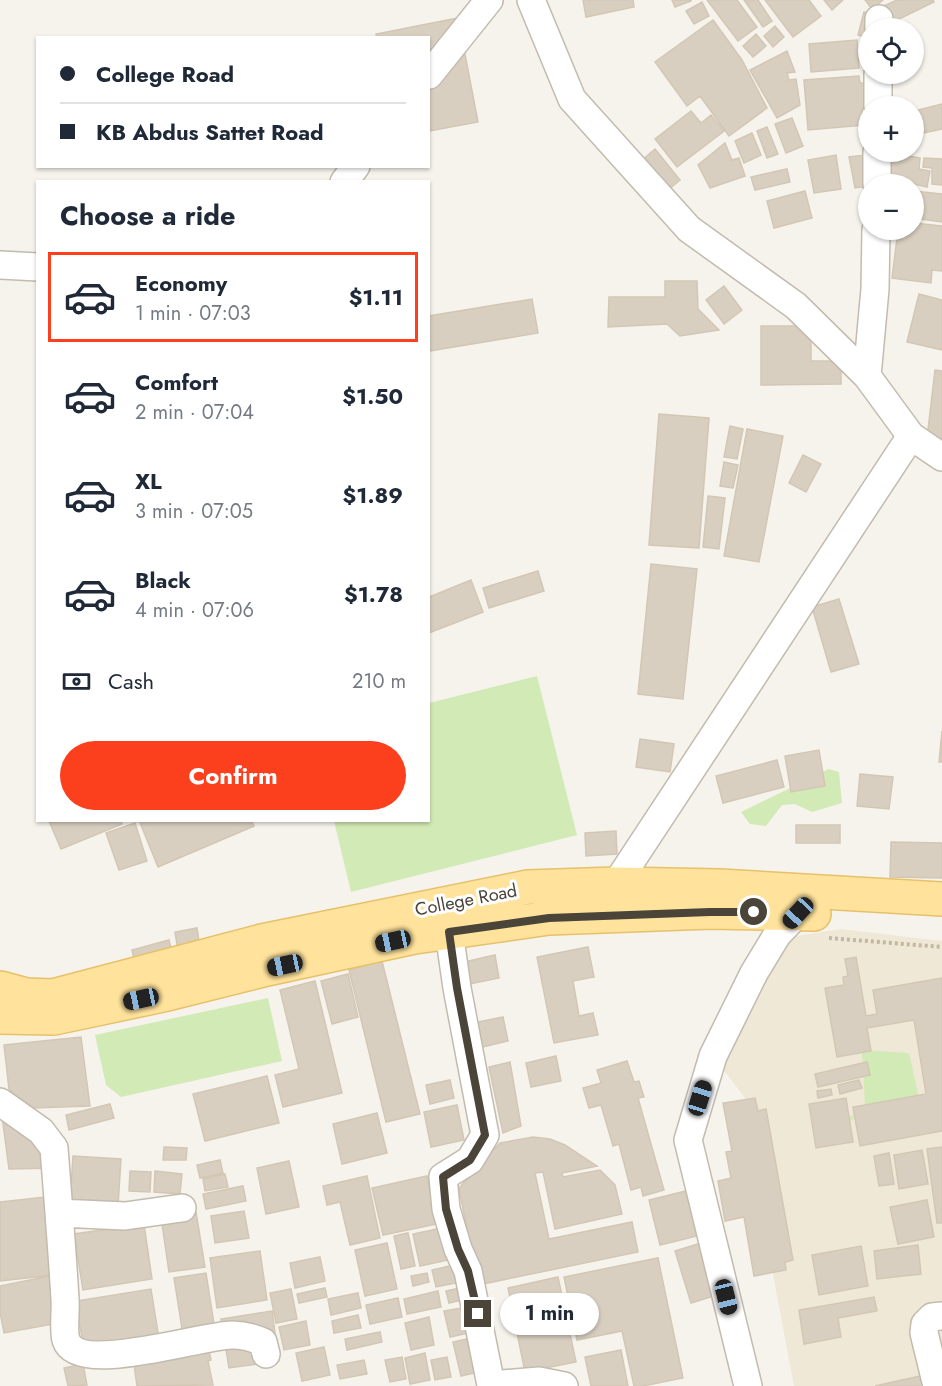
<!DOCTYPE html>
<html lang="en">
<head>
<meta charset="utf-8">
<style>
  body { margin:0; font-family:Jost,sans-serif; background:#f2f2f3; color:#1f2937; height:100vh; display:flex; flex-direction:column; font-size:22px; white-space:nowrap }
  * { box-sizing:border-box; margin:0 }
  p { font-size:20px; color:#747a83 }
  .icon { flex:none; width:33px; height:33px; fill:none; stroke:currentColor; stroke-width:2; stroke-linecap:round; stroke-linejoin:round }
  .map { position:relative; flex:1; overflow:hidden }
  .sheet { position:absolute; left:36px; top:180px; width:394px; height:642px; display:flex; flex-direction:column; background:#fff; border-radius:0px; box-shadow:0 2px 4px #0004 }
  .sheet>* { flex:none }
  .guide { position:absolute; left:36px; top:36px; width:394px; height:132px; border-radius:0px; box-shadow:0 2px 4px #0004; display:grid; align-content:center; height:132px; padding:0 24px; background:#fff }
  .tools { position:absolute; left:858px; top:18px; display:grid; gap:12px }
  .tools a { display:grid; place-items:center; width:66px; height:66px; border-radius:50%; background:#fff; box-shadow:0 2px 4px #0004; font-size:30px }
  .end { position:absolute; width:27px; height:27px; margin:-14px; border:8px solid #4b4439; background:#fff; box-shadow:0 0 0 3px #fff }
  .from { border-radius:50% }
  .bubble { position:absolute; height:42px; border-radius:21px; background:#fff; box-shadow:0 2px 4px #0004; font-size:20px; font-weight:700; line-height:42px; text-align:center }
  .car { position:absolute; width:18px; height:36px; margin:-18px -9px; border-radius:8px; box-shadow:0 0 4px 2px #0007; background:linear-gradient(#222 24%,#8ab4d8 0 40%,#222 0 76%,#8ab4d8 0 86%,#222 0) }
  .guide b { display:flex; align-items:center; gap:21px; height:57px; font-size:22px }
  .guide b+b { border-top:2px solid #e0e1e3 }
  .guide i { width:15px; height:15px; background:#1f2937 }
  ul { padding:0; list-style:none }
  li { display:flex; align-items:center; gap:18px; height:90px; margin:0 12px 9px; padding:0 12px; border:3px solid transparent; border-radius:0px }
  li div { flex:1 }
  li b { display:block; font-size:22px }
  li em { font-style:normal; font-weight:700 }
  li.selected { border-color:#fc3f1d }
  li>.icon { width:54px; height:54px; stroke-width:1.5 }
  h2 { padding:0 24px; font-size:27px; line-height:72px }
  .pay { display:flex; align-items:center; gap:15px; height:66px; padding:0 24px; font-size:22px }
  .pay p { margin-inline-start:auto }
  .button { display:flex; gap:12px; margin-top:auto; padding:12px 24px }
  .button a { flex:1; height:69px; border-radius:36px; background:#fc3f1d; color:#fff; font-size:24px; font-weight:700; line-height:69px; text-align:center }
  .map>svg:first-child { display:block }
  .education { fill:#efe8d6 }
  .green { fill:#d2eab5 }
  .building { fill:#d8cfc1; stroke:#d3c7b4; stroke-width:1.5 }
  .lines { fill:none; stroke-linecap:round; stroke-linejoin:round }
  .minor-casing { stroke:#c2bbae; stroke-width:30 }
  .major-casing { stroke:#e6c16a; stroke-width:36 }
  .path { stroke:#c4b79f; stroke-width:4; stroke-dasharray:3 3; stroke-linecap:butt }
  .minor { stroke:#fff; stroke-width:27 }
  .major { stroke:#ffe39c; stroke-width:33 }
  .route { stroke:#4b4439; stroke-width:8 }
  .labels { text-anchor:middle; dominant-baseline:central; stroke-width:6; stroke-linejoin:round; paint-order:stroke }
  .street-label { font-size:18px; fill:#4b4439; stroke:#fff }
</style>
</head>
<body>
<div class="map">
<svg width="942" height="1386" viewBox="0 0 942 1386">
  <rect width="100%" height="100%" fill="#f6f3ec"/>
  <path class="education" d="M841 929 942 941V1386H794L753 1168 748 1102 713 1056 754 973 796 936Z"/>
  <path class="green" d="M537 676 577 835 351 892 334 821 429 820V703Z
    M829 769 839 772 842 803 812 812 795 804 782 805 766 826 750 824 741 812Z
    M268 998 282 1061 121 1097 106 1085 95 1035Z
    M862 1050 909 1053 921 1107 844 1121 865 1106Z"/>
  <path class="building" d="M583 0H633L634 7 586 17Z
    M672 0H691V1L675 7Z
    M707 0H737L757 27 738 41Z
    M744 0H758L772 21 763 27Z
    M765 0H809L821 16 793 37Z
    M824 0H843L832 10Z
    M865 0H883L872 9Z
    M897 0H933L934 2 887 25 879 8Z
    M702 2 709 16 694 24 686 11Z
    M864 12 876 15 868 28V38L858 35Z
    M458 18 478 122 429 131V38H377L376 34Z
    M713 20 742 60 767 108 729 136 700 96 687 106 655 62Z
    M775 26 784 37 773 47 764 36Z
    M756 34 766 46 753 57 743 46Z
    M857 40 859 68 811 72 809 44Z
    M787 51 795 72 787 73 789 80 796 79 800 105 777 118 750 70Z
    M859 76 860 83H864L866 108 862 109 864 125 808 130 804 80Z
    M942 104V129L914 135V111Z
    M691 111 701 123 711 115 724 131 677 167 655 139Z
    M792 118 803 146 786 153 775 124Z
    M767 127 778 154 767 158 757 131Z
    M752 133 761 155 744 163 735 141Z
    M725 143 732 160 739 158 745 176 710 188 698 165Z
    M655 149 680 180 661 196 635 166Z
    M889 153 920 158 919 169 930 171 927 187 914 184H884Z
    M836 155 841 189 814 193 808 160Z
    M865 155 868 186 855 188 849 157Z
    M924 158 942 159V185L932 184V168L923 167Z
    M787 169 790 182 755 190 751 177Z
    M805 191 812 218 774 228 767 201Z
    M914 191 942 194V222L914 218Z
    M914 223 942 226V271L932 270 931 283 892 278 898 230H914Z
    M665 281H697L698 309 719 330 680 336 667 324 608 327 609 297H665Z
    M724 286 742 310 724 324 706 300Z
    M919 294 942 300V350L907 342Z
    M532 299 538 333 429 351V316Z
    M761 326H811V361H841V384L761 385Z
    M935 370 942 371V440L927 438Z
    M659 414 709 418 699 548 649 545Z
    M730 426 743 429 737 459 724 457Z
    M747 429 783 436 759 562 724 556Z
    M803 455 821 464 806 492 789 483Z
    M724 462 738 465 733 488 720 486Z
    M708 496 725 498 719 549 703 547Z
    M651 564 697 569 683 699 638 694Z
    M538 571 544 591 489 608 483 588Z
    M471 580 483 612 429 633V597Z
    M839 599 859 664 831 672 812 607Z
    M942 731V762H939Z
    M640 739 674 744 670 772 636 767Z
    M819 750 825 786 791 792 785 756Z
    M777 760 784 787 723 803 716 776Z
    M860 774 893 777 889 809 857 806Z
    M121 820 122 824 61 849 49 821Z
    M139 820H251L254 826 158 867Z
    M135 823 147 861 119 870 106 833Z
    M796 825H840V843H796Z
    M616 831 617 854 586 856 585 833Z
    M891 842 942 843V878L890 877Z
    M197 928 201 954 179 957 175 932Z
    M169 940 173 957 136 967 132 950Z
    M588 947 594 977 573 981 579 1016 593 1013 598 1035 554 1043 537 957Z
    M495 955 499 978 469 984 464 962Z
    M856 957 866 1016 877 1014 873 990 942 978V1131L860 1146 853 1107 926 1094 914 1020 867 1028 871 1051 837 1057 825 988 844 985 843 977 848 976 845 959Z
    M382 961 420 1114 386 1122 349 970Z
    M348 974 358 1017 332 1024 321 981Z
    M315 981 342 1093 283 1107 275 1075 299 1069 280 990Z
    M503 1017 508 1041 478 1048 473 1023Z
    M81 1037 90 1106 33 1108 9 1089 4 1045Z
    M556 1056 561 1081 531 1087 526 1063Z
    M627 1061 634 1082 639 1081 644 1097 638 1098 664 1190 643 1196 641 1187 631 1190 619 1144 613 1146 601 1105 589 1108 583 1088 601 1083 597 1070Z
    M510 1062 521 1126 503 1133 489 1067Z
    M867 1062 870 1075 818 1087 815 1074Z
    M267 1076 279 1123 205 1141 193 1094Z
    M450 1080 454 1098 430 1104 426 1085Z
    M859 1080 862 1088 840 1094 838 1085Z
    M831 1089 832 1095 818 1098 817 1091Z
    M755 1098 758 1111 766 1109 793 1260 785 1262 786 1270 754 1276 744 1217 725 1221 718 1181 731 1178 726 1152 732 1151 723 1103Z
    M846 1098 853 1142 816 1148 809 1104Z
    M0 1101 59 1168 9 1169Z
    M110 1104 114 1118 69 1130 66 1115Z
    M457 1105 464 1140 431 1147 424 1112Z
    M377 1113 387 1153 342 1164 333 1124Z
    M533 1137 550 1139 565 1145 597 1166 562 1173 563 1177 600 1170 615 1185 622 1214 555 1229 543 1172 535 1173 549 1239 632 1222 638 1252 478 1285 459 1188 500 1143Z
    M164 1147 187 1148 186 1160H163Z
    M942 1147V1223H937L927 1149Z
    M922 1150 928 1184 899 1189 894 1155Z
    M889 1153 894 1184 879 1186 874 1156Z
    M73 1156 121 1159 118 1206 70 1203Z
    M220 1160 223 1173 200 1178 197 1165Z
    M289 1161 299 1207 266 1214 257 1168Z
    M130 1171 151 1172 150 1192 129 1191Z
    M155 1171 182 1174 180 1194 154 1192Z
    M225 1174 228 1187 205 1191 203 1179Z
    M367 1176 380 1238 350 1245 340 1202 327 1205 323 1186Z
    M427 1176 437 1224 383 1235 372 1188Z
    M243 1186 246 1201 206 1209 203 1194Z
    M686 1191 697 1236 660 1245 649 1200Z
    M45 1197 53 1275 0 1281V1202Z
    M927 1200 934 1237 898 1244 890 1207Z
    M244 1211 249 1238 215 1243 211 1216Z
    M196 1212 205 1267 169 1272 161 1217Z
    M144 1224 152 1279 83 1290 74 1234Z
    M442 1228 448 1260 420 1266 413 1234Z
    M408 1233 415 1266 401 1269 394 1236Z
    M387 1243 397 1289 365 1296 355 1250Z
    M701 1243 717 1295 691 1303 675 1251Z
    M918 1245 921 1274 877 1279 874 1251Z
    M861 1246 868 1286 819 1295 812 1255Z
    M260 1251 267 1300 217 1308 210 1258Z
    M320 1257 325 1281 295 1288 290 1263Z
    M658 1258 683 1378 643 1386H634L622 1331 577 1340 564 1277Z
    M463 1263 467 1281 436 1287 432 1270Z
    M206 1273 214 1324 182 1329 174 1278Z
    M427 1273 429 1282 413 1286 411 1276Z
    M50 1276 59 1323 4 1333 0 1312V1286Z
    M558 1277 576 1362 525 1372 508 1288Z
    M469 1286 471 1298 449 1303 446 1291Z
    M325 1288 327 1297 299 1303 297 1294Z
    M151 1289 159 1339 84 1351 76 1301Z
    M291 1289 297 1319 276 1323 270 1293Z
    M438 1291 441 1307 407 1314 404 1299Z
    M358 1293 361 1308 331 1315 328 1299Z
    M874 1297 877 1311 838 1318 841 1337 804 1344 799 1310Z
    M398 1298 402 1317 370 1324 366 1305Z
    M471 1306 477 1331 450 1337 444 1311Z
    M272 1311 279 1361 229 1368 221 1319Z
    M358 1315 361 1328 334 1333 332 1321Z
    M429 1317 434 1345 411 1350 405 1323Z
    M306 1321 310 1345 284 1350 279 1327Z
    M380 1332 382 1342 347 1350 345 1339Z
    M476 1337 483 1371 461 1376 453 1342Z
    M207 1341 211 1360 208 1361 213 1385 137 1386 133 1357Z
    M324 1347 330 1375 302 1381 296 1353Z
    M621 1350 628 1386H591L585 1357Z
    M425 1353 430 1380 410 1384 405 1358Z
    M402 1357 406 1379 390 1382 385 1360Z
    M447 1357 451 1377 435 1380 431 1360Z
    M364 1360 367 1374 340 1379 337 1365Z
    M83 1364 87 1385 68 1386 64 1368Z
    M925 1375 927 1386H875Z"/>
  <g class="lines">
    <g class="minor-casing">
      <path id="minor" d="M531 0 572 99 689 229 796 306 867 376 911 436 942 457
        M879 28V19
        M429 75 489 0
        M878 106V74
        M344 182 356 166
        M877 184V152
        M0 265 38 267
        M867 376 875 289 876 230
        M616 884 911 436
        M449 932 457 988 485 1135 470 1160 443 1177 446 1209 458 1249 468 1271 491 1385 539 1381 564 1386
        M0 1102 41 1131 54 1148C58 1199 62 1249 65 1299 66 1310 63 1331 66 1340 78 1376 202 1335 232 1335 244 1335 252 1337 263 1342L266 1354
        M59 1213 125 1216 182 1208
        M748 1386 688 1140 713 1056 754 973 777 935 798 913
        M937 1386 924 1333 925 1324 932 1317 942 1316"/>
    </g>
    <g class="major-casing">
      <path id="major" d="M0 988 26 995 53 996 262 941 528 887 616 884 720 886 942 899
        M0 1017 54 1018 163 995 263 970 415 937 549 918 710 912 814 914"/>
    </g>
    <path class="path" d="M829 938 942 947"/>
    <use href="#minor" class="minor"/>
    <use href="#major" class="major"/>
  </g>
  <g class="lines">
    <path class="route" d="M478 1314 468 1271 458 1249 446 1209 443 1177 470 1160 485 1135 457 988 449 932 549 918 710 912H754"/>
  </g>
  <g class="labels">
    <g class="street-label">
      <text transform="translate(466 900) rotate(-11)">College Road</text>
    </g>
  </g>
</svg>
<div class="tools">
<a><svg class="icon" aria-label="locate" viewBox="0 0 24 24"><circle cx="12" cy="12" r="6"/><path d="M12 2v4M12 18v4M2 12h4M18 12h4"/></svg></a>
<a>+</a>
<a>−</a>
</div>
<i class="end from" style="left:754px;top:912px"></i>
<i class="end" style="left:478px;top:1314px"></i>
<div class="bubble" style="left:500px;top:1293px;width:99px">1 min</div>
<i class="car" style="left:798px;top:913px;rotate:223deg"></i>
<i class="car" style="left:393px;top:941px;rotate:258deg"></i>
<i class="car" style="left:285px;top:965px;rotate:258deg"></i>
<i class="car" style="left:141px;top:999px;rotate:258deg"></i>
<i class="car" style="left:700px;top:1098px;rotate:17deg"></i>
<i class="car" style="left:726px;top:1297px;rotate:166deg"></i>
<div class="guide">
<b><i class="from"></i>College Road</b>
<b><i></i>KB Abdus Sattet Road</b>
</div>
<section class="sheet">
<h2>Choose a ride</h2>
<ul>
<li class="selected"><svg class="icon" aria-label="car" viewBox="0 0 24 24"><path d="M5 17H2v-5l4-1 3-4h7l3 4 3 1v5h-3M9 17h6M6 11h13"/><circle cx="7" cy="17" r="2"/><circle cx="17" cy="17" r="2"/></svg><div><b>Economy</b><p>1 min · 07:03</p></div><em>$1.11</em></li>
<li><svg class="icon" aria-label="car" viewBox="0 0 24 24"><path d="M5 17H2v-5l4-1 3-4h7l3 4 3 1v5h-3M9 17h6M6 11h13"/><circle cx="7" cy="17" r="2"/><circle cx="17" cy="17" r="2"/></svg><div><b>Comfort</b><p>2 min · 07:04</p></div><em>$1.50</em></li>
<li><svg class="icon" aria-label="car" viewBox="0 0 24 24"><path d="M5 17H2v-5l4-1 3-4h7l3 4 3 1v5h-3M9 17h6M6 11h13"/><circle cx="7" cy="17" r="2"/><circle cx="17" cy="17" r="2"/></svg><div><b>XL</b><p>3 min · 07:05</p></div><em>$1.89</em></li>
<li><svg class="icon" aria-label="car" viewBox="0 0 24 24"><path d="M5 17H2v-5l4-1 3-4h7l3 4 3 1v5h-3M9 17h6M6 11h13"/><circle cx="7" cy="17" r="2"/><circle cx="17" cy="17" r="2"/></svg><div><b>Black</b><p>4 min · 07:06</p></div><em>$1.78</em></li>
</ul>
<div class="pay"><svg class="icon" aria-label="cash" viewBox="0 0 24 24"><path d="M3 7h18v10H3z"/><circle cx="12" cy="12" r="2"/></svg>Cash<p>210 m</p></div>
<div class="button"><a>Confirm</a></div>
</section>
</div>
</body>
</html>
